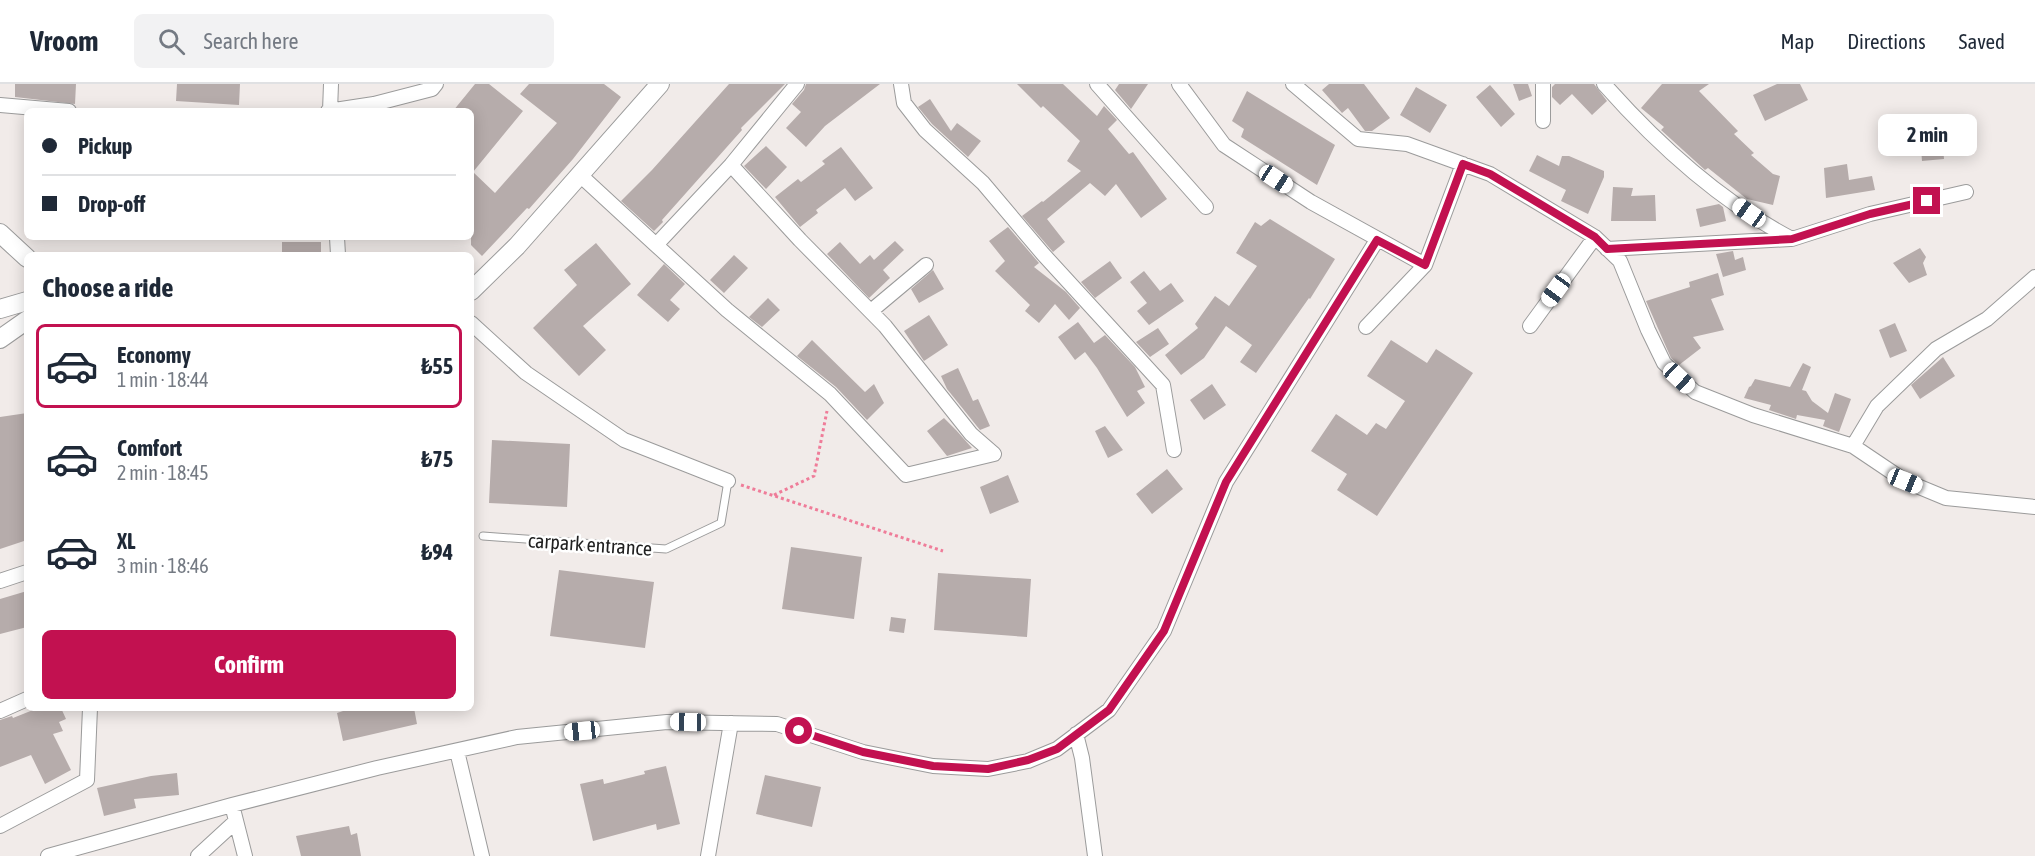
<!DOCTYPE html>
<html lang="en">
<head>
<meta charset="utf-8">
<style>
  body { margin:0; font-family:"Asap Condensed",sans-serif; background:#f2f2f3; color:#1f2937; height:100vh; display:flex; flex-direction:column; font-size:22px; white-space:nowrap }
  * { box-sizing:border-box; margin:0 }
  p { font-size:20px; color:#747a83 }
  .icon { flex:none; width:33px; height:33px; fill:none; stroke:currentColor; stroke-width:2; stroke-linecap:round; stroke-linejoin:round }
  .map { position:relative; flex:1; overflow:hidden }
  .drawer { position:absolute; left:24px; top:168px; width:450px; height:459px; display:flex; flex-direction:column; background:#fff; border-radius:9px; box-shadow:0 3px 15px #0003 }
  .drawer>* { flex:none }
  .guide { position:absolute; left:24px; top:24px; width:450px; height:132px; border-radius:9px; box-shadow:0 3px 15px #0003; display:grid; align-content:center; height:132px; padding:0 18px; background:#fff }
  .end { position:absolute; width:27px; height:27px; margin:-14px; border:8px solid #c21150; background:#fff; box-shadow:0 0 0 3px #fff }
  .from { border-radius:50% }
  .bubble { position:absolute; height:42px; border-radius:9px; background:#fff; box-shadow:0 3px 15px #0003; font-size:20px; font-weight:700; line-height:42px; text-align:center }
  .car { position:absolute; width:18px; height:36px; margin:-18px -9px; border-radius:8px; box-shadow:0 0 4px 2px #0007; background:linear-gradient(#fff 24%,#345 0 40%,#fff 0 76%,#345 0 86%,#fff 0) }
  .guide b { display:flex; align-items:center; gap:21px; height:57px; font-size:22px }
  .guide b+b { border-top:2px solid #e0e1e3 }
  .guide i { width:15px; height:15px; background:#1f2937 }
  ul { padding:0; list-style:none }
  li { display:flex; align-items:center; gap:18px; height:84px; margin:0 12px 9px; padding:0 6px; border:3px solid transparent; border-radius:9px }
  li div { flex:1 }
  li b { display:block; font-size:22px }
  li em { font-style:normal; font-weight:700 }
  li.on { border-color:#c21150 }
  li>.icon { width:54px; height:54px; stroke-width:1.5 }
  h2 { padding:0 18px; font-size:27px; line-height:72px }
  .action { display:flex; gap:12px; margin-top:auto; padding:12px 18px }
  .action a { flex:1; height:69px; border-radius:9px; background:#c21150; color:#fff; font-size:24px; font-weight:700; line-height:69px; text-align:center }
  header { display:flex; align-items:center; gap:36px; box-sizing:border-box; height:84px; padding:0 30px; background:#fff; border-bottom:2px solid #e0e1e3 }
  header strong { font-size:28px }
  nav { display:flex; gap:33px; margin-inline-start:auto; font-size:21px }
  .search { width:420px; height:54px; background:#f2f2f3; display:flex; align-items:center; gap:15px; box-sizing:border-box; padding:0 21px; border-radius:9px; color:#747a83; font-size:22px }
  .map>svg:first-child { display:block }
  .building { fill:#b6acab }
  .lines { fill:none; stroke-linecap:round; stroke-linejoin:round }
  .service-casing { stroke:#9b9b9b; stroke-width:9 }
  .minor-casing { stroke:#9b9b9b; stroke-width:16 }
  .tertiary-casing { stroke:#9b9b9b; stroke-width:20 }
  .path { stroke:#ef7c99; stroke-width:3; stroke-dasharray:3 3; stroke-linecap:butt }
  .service { stroke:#fff; stroke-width:7 }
  .minor { stroke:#fff; stroke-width:14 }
  .tertiary { stroke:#fff; stroke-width:18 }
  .route { stroke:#c21150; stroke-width:8 }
  .labels { text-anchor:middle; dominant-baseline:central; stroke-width:5; stroke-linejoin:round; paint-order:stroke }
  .street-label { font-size:20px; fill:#212121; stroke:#fff }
</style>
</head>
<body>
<header>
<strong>Vroom</strong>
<div class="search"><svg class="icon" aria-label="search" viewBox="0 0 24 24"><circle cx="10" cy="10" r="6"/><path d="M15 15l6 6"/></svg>Search here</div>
<nav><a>Map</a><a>Directions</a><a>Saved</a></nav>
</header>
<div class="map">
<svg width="2035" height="772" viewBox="0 0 2035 772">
  <rect width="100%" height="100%" fill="#f1ebe9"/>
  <path class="building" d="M15 0H76L75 20 15 13Z
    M177 0H240L239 21 176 17Z
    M475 0H489L523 27 473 88 495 109 557 39 520 10 529 0H604L621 13 573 75 529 125 527 124 482 172 471 161V27H453Z
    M729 0H785L741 44 742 46 662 136 663 138 654 147 621 117 652 86Z
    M806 0H880L825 42 806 63 786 44 801 28 792 20 804 6Z
    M1017 0H1063L1097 32 1104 22 1117 36 1108 45 1129 70 1133 68 1167 115 1141 134 1116 100 1105 112 1090 99 1047 135 1065 158 1053 168 1022 132 1042 117 1043 118 1081 87 1067 77 1080 57 1043 22 1041 24Z
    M1119 0H1148L1131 25 1115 6Z
    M1329 0H1364L1390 34 1372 47H1365L1348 24 1342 29 1322 6Z
    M1513 0H1528L1532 12 1519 17Z
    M1555 0H1594L1607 17 1592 31 1572 10 1560 21 1552 13V3Z
    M1662 0H1709L1699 7 1738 47 1734 50 1754 69 1751 71 1773 90 1780 92 1773 121 1747 115 1708 84 1705 86 1661 46 1664 43 1641 24Z
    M1777 0H1800L1808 16 1765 37 1753 11Z
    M1490 1 1515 30 1501 43 1476 13Z
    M1416 3 1447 21 1430 49 1400 31Z
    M1247 7 1335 61 1317 101 1241 53 1244 45 1232 37Z
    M930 15 951 47 957 39 981 57 968 73 932 40 918 23Z
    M1942 50 1944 75 1922 77 1920 52Z
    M766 62 787 83 766 105 744 82Z
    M841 63 873 104 855 117 845 104 816 126 818 129 800 143 775 113 798 95 801 98 825 80 822 77Z
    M1537 71 1559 82 1562 72H1569L1604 87V93L1588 130 1561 117 1566 106 1529 87Z
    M1847 80 1849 96 1872 92 1875 106 1826 114 1824 84Z
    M1613 103 1633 104 1631 112 1655 111 1656 137H1611Z
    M1719 120 1723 123 1726 137 1700 143 1696 125Z
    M1270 135 1335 175 1310 215 1309 214 1256 289 1240 278 1252 261 1226 242 1204 274 1181 291 1165 271 1198 244 1195 240 1215 212 1229 222 1257 182 1236 169 1255 138 1261 142Z
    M1008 143 1039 179 1034 183 1066 208 1080 224 1069 236 1055 220 1039 239 1025 227 1030 221 995 187 1005 177 989 157Z
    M895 157 904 166 883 186 890 194 869 214 827 170 840 158 860 180 870 171 874 176Z
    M282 158H321V171H282Z
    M596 159 631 200 583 242 606 266 579 292 533 244 577 201 564 186Z
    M1920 164 1926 173 1923 179 1927 191 1909 199 1893 179Z
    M1733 167 1735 176 1743 173 1746 186 1723 193 1716 170Z
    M734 171 748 184 724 209 710 196Z
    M1110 177 1122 194 1095 214 1081 198Z
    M664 180 685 200 670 216 680 225 668 238 637 211Z
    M933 186 944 205 919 219 911 205Z
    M1144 187 1160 207 1171 199 1184 217 1149 241 1137 227 1147 219 1130 198Z
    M1718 189 1724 211 1711 215 1724 246 1693 253 1701 264 1679 281 1671 274 1646 217 1690 203 1689 198Z
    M768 214 780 226 762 243 749 233Z
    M929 231 948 261 924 277 904 247Z
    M1078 238 1094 259 1105 251 1135 283 1145 303 1137 307 1145 319 1127 333 1097 284 1085 268 1075 276 1058 253Z
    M1895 239 1907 267 1890 274 1879 246Z
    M1158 244 1169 260 1150 273 1136 258Z
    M812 256 865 308 874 300 884 319 867 336 836 303 797 272Z
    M1391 256 1427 279 1436 265 1473 289 1377 432 1337 406 1347 390 1311 367 1336 330 1367 351 1376 339 1386 345 1405 317 1367 292Z
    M1943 273 1955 292 1920 315 1911 301Z
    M1803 279 1811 283 1802 306 1806 307 1812 317 1828 329 1835 309 1851 315 1839 348 1823 342 1825 336 1797 331 1796 335 1769 326 1771 321 1744 314 1749 303 1751 302 1755 295 1790 303Z
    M958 284 973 317 978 315 990 342 980 346 947 305 941 292Z
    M1212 300 1226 321 1204 336 1190 316Z
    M27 329V456L0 465V333Z
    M944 334 956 346 972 364 947 372 927 347Z
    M1105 342 1123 366 1108 374 1095 347Z
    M492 356 570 360 567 423 489 419Z
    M1167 385 1183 405 1152 430 1136 410Z
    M1008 391 1019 418 990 430 980 403Z
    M791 463 862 473 854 535 782 525Z
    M559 486 654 498 645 564 550 552Z
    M938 489 1031 495 1027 553 934 546Z
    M27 507V543L0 550V515Z
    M891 533 906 535 904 549 889 547Z
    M38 624H61L66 635 59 638 63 647 53 650 71 686 45 700 31 671 0 683V636L12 632 13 634Z
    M345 624H414L417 640 343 657 337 629 346 626Z
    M666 682 680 740 657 746 656 740 593 757 580 700 603 695 604 700 645 690 644 687Z
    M177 689 179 711 134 715 136 724 104 732 97 704 151 692Z
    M765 691 821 703 812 743 756 730Z
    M349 742 351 751 357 749 361 772H301L296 752Z"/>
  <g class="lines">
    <g class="service-casing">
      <path id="service" d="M483 452 666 465 721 439 728 397"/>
    </g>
    <g class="minor-casing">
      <path id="minor" d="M901 0 904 19 925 46 983 99 1043 170 1163 301 1174 366
        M1097 0 1206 123
        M1179 0 1224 61 1311 118 1425 181
        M1293 0 1358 55 1407 60 1490 90 1595 153 1620 177 1648 246 1664 279 1695 308 1753 331 1853 362 1877 322 1936 265 1987 235 2035 193
        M1543 0V37
        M1604 0C1658 61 1719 117 1792 155L1870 130 1966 108
        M0 21 69 27
        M328 27 374 20 432 5 436 0
        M330 27 331 0
        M580 91 656 161 731 81 797 0
        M337 153 338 171
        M656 161 727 226 830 310 906 391 994 370 971 350 885 242 800 156 731 81
        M1607 165 1790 155
        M871 227 926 181
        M471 239 526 289 624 356 728 397
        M1530 242 1595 153
        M1366 243 1425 181 1463 80
        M1853 362 1905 397 1946 414 2035 423
        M0 497 27 488
        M0 627 27 615
        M1076 650 1082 674 1095 772
        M457 667 482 772
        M232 721 245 772
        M0 742 87 696 90 624
        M48 772 232 721 377 684 517 653 667 638 777 640 863 668 933 682 988 685 1028 677 1057 665 1109 626 1164 547 1226 398 1377 156
        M198 772 235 738
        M708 772 731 639"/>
    </g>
    <g class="tertiary-casing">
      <path id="tertiary" d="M0 149 27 174
        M471 207 517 162 660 0
        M0 225 27 217
        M0 255 27 236"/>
    </g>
    <path class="path" d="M741 401 943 467
      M774 411 814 392 827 327"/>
    <use href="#service" class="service"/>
    <use href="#minor" class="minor"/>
    <use href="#tertiary" class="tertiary"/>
  </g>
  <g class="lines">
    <path class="route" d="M799 647 863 668 933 682 988 685 1028 676 1057 665 1109 626 1164 547 1226 398 1377 156 1425 181 1463 80 1490 90 1595 153 1607 165 1792 155 1870 130 1927 117"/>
  </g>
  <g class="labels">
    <g class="street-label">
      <text transform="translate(590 460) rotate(4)">carpark entrance</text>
    </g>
  </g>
</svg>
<i class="end from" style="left:799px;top:647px"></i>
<i class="end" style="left:1927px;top:117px"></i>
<div class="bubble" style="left:1878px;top:30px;width:99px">2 min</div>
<i class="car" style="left:1276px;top:95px;rotate:123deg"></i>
<i class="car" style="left:1749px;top:129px;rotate:305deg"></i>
<i class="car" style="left:1556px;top:206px;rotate:216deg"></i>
<i class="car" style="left:1679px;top:294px;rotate:133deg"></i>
<i class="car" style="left:1905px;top:397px;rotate:112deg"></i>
<i class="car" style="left:688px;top:638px;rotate:271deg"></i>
<i class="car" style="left:582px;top:647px;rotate:264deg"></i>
<div class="guide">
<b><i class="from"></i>Pickup</b>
<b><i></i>Drop-off</b>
</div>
<section class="drawer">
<h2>Choose a ride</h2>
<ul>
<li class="on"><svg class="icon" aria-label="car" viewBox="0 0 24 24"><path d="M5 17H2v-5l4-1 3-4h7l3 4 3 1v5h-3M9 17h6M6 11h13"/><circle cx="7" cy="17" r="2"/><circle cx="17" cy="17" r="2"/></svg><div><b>Economy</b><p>1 min · 18:44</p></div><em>₺55</em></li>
<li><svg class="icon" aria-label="car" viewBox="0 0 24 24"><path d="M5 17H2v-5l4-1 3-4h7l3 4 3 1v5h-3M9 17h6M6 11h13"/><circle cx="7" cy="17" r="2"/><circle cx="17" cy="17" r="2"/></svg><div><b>Comfort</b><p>2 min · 18:45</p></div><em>₺75</em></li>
<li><svg class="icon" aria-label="car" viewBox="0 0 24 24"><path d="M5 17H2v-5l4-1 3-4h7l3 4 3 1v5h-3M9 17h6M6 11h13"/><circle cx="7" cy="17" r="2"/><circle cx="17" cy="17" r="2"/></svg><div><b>XL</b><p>3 min · 18:46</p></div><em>₺94</em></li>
</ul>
<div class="action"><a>Confirm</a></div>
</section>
</div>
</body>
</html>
